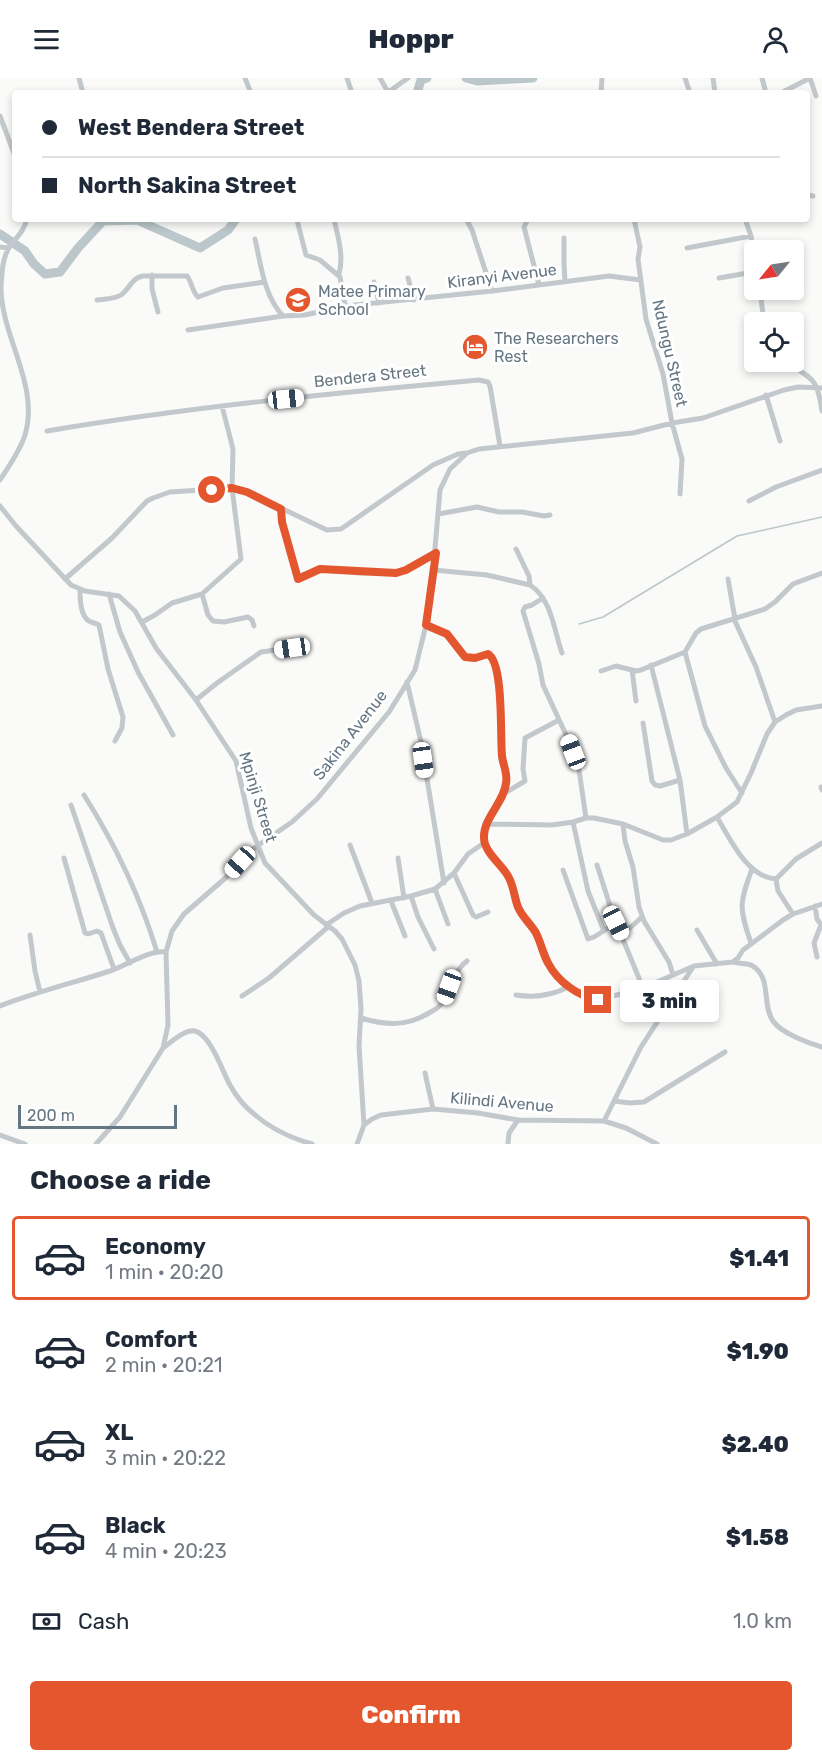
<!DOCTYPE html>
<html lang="en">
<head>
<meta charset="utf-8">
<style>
  body { margin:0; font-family:Rubik,sans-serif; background:#f6f6f7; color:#1f2937; height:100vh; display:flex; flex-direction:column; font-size:22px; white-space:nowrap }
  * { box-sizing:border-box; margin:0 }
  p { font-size:20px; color:#747a83 }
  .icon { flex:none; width:33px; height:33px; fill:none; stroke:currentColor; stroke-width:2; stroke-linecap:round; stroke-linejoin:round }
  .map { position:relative; height:1066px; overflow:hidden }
  .sheet { display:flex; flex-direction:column; background:#fff; flex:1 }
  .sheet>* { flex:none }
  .banner { position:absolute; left:12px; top:12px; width:798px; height:132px; border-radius:6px; box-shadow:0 3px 9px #0003; display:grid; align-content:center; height:132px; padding:0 30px; background:#fff }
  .needle { width:39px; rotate:240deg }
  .tools { position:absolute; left:744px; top:162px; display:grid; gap:12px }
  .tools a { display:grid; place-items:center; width:60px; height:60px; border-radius:6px; background:#fff; box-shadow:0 3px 9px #0003; font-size:30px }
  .scale { position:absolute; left:18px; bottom:15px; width:159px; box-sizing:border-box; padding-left:6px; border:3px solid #657683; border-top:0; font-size:16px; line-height:21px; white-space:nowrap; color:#657683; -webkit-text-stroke:4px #fff; paint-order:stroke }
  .end { position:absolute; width:27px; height:27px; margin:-14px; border:8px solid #e4572e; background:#fff; box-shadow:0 0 0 3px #fff }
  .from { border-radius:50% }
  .bubble { position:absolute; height:42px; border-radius:6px; background:#fff; box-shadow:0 3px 9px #0003; font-size:20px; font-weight:800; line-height:42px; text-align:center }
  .car { position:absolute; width:18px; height:36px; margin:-18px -9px; border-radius:8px; box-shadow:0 0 4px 2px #0007; background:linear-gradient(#fff 24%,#345 0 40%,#fff 0 76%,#345 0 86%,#fff 0) }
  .banner b { display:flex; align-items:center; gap:21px; height:57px; font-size:22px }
  .banner b+b { border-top:2px solid #e0e1e3 }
  .banner i { width:15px; height:15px; background:#1f2937 }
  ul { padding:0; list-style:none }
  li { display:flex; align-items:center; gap:18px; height:84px; margin:0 12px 9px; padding:0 18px; border:3px solid transparent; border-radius:6px }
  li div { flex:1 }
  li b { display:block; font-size:22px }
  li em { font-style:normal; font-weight:800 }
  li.current { border-color:#e4572e }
  li>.icon { width:54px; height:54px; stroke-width:1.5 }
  h2 { padding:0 30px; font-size:27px; line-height:72px }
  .pay { display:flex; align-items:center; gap:15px; height:66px; padding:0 30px; font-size:22px }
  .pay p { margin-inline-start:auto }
  .button { display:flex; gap:12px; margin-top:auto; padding:12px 30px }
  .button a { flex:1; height:69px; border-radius:6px; background:#e4572e; color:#fff; font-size:24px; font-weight:800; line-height:69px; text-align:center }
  header { display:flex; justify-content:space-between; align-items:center; height:78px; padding:0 30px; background:#fff; font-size:27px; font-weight:800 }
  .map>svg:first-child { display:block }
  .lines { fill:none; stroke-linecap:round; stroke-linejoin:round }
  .stream { stroke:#bbc7cb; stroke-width:1.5 }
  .river { stroke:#bbc7cb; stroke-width:9 }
  .street { stroke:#c3c8cc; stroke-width:5 }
  .route { stroke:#e4572e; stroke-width:8 }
  .labels { text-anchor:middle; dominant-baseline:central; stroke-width:6; stroke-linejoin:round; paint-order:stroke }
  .street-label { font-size:16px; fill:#657683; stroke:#fff }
  .poi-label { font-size:16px; fill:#657683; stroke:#fff; text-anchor:start }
</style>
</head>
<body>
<header><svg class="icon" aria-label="menu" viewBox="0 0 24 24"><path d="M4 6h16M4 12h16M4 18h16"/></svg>Hoppr<svg class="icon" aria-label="person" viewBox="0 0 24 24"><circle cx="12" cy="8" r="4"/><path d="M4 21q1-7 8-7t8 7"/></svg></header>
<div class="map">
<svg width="822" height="1066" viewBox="0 0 822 1066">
  <rect width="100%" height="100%" fill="#fafaf8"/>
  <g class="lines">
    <path class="stream" d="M579 546 603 539 737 458 822 439"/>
    <path class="river" d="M466 0 477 3 533 0
      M417 15 421 2 427 0
      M0 156 25 173 34 186 45 196 60 194 78 170 103 143 137 142 200 170 228 152 236 141"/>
    <path class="street" d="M79 0 83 15
      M245 0 251 15
      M347 0 352 15
      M380 0 388 14
      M685 0 690 15
      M713 0 715 15
      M762 0 766 15
      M387 15 408 0
      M601 15 602 0
      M781 15 810 0 816 18
      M0 38 15 78
      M807 117 813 118
      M194 141H211
      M334 141C338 159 344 178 339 196
      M466 141 472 152 492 213
      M528 141 524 149 539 207
      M634 141 640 169 638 181 646 241 663 296 672 345 682 381 680 416
      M745 141 751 158 754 179
      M297 142 306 177 320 182 340 199 345 228
      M564 160V185L565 204
      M255 161C261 187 264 218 283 238
      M0 169 9 170
      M687 170 751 158
      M152 197V211L158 234
      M408 200 414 222
      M719 200 754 194
      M374 204 379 225
      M760 212 764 244
      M97 222C104 221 115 221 121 217 130 211 131 200 143 198H187C192 204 192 214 198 219L223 210 265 204
      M188 252 283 238 305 237 345 228 492 213 609 198 641 202
      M786 284C813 302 817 299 822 333
      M766 317 780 363
      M47 353C190 329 334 315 479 302L488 304 490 308 500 368
      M0 402C9 388 20 373 25 357 40 307 1 259 1 209 2 195 2 180 10 168 17 159 24 153 27 141
      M749 423 776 409 822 392
      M0 428 16 448 71 507 85 513 119 518 135 533 156 570 196 622 236 683 251 750 265 785 314 837 335 853 342 861 355 887 359 903 361 931 359 968 364 1047
      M281 431 282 444 298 501 320 491 359 495H396L406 492 436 475
      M438 436 477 429 499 434H522L544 438 550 437
      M516 471 529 498 530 507
      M433 492 487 497 530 507C552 521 554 553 562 575
      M65 501 112 460 147 423 153 420 170 414 232 410 247 414 327 452 341 451 433 387 458 376 467 375
      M728 501 735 541
      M80 512C80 520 80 538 89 543 92 545 96 545 99 547L108 591 123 639 122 650 115 663
      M109 516 120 554 138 594 173 657
      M202 516 208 537 213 543 224 544 248 539 252 542 254 548
      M543 520 532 527 525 529 523 533 539 586 543 607 568 661 579 692 586 740
      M734 541 756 589 775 644
      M142 544 155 537 172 525 202 516 241 481 232 410 233 371 222 328
      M426 547 447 556 465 579 475 580 488 576 491 578 495 586 499 609 502 677 506 699V707L503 716 486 750 484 758V765L510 801 518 829 538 858 551 889 568 909 589 920 598 922 643 910 694 888 733 884 738 880 743 872 783 842 793 836 822 826
      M685 574 705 648 726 690 742 715
      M651 587 680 702 687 756
      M632 592 636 623
      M601 593 616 588 636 593 641 592 685 574 696 555 701 551 765 531 775 524 793 506 822 495
      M407 604 421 664 444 805
      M196 622 217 605 261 574 305 568
      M643 645 652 703 655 707 660 708 680 702
      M821 709 822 712
      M503 716 525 703 523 691 525 660 559 642
      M84 717C115 766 140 818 157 874
      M71 727 113 850 120 867 130 885
      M717 739C730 761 747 799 776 801
      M573 744 588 813 604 853
      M488 746 552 747 573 744 586 740H594L623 746 663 762H671L687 756 717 739 737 724 751 695 767 656 775 644 786 637 796 632 822 628
      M623 746 625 763 633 789 639 829 644 843 669 884 673 897
      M350 767 372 825
      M64 780 85 855 88 856 97 853 101 855 114 891
      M398 780 404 820
      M597 787 613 837 643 910
      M563 792 588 861 594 859 616 845
      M454 795 473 837 476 839 488 834
      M435 811 448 846
      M411 818 418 839 434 871
      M391 823 405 858
      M815 828 817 841 822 848
      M793 836 778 813 776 801 796 781 822 765
      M326 847 344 835 360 828 411 818 435 811 454 795 468 776 484 765
      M697 852 717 886
      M30 857 35 893 40 914
      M622 857 642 839
      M751 865C739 830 739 826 752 791
      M817 879 814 865 821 847
      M733 884C739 886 746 885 751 887 773 899 761 926 773 943 781 955 808 965 822 969
      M516 917C535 920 551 918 568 909
      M242 918 269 900 328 849
      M0 928C36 914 73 905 110 893 125 888 151 871 166 874
      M361 940C385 947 406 949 429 935 434 932 441 929 443 923 450 909 454 893 467 883
      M163 970C171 964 185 951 195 953 211 957 223 995 230 1007 236 1018 245 1029 254 1036 271 1051 291 1060 312 1066
      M425 995 433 1031
      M614 1023 630 1025 644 1024 725 974
      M604 1043 641 969 693 889
      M0 1057 25 1066
      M96 1066 120 1039 163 970 168 947 166 874 172 853 184 836 230 796 250 773 292 744 317 721 389 634 415 592 426 547 432 505 440 412 450 391 467 375 479 371 633 355 672 345 703 340 784 312 798 309 822 310
      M357 1066 364 1047 372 1041 381 1037 433 1031 478 1035 518 1042 604 1043 626 1050 657 1066
      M508 1066 509 1055 518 1042"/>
  </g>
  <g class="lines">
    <path class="route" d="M212 412 232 410 247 414 281 431 282 444 298 501 320 491 396 495 406 492 436 475 426 547 447 556 465 579 475 580 488 576C504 585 500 659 502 678 503 687 508 696 506 705 504 725 483 740 484 760 484 774 502 787 508 798 514 808 514 819 518 829 522 839 531 846 536 855 541 865 543 876 548 885 558 904 578 918 598 922"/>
  </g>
  <defs>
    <g id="school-disc" transform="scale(1.35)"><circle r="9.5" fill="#e4572e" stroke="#fff"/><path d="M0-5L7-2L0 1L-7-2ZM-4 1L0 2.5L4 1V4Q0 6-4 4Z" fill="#fff"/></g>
    <g id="hotel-disc" transform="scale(1.35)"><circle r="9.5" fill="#e4572e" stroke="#fff"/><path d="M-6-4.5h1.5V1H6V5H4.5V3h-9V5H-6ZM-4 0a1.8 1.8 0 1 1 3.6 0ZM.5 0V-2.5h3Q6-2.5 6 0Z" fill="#fff"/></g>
  </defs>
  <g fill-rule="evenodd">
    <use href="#school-disc" x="298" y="222"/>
    <use href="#hotel-disc" x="475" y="269"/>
  </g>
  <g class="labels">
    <g class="street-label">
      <text transform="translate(502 198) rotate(-7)">Kiranyi Avenue</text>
      <text transform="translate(670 275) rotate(77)">Ndungu Street</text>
      <text transform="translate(370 298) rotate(-6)">Bendera Street</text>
      <text transform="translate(350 657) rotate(-52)">Sakina Avenue</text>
      <text transform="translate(258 719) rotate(73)">Mpinji Street</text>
      <text transform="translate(502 1024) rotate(5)">Kilindi Avenue</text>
    </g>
    <g class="poi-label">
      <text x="318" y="213">Matee Primary<tspan x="318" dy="18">School</tspan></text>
      <text x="494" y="260">The Researchers<tspan x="494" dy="18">Rest</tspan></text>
    </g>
  </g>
</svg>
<div class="tools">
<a><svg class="needle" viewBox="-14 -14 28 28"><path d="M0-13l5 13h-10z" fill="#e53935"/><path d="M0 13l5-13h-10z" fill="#747a83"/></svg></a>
<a><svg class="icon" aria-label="locate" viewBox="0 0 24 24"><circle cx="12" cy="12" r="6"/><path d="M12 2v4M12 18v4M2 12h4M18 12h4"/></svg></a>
</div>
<div class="scale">200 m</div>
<i class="end from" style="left:212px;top:412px"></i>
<i class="end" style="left:598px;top:922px"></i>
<div class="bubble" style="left:620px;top:902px;width:99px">3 min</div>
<i class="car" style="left:286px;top:321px;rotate:84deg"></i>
<i class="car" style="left:292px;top:570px;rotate:262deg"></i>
<i class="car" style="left:573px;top:674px;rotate:339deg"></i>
<i class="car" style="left:423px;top:682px;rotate:172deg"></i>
<i class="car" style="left:240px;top:784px;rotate:222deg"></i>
<i class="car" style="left:616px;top:845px;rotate:154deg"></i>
<i class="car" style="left:449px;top:909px;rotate:200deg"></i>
<div class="banner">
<b><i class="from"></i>West Bendera Street</b>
<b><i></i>North Sakina Street</b>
</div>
</div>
<section class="sheet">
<h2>Choose a ride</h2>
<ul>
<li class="current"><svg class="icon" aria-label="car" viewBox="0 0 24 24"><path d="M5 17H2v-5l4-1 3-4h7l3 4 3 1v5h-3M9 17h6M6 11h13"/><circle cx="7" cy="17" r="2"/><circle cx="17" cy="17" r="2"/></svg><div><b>Economy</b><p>1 min · 20:20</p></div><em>$1.41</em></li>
<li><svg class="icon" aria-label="car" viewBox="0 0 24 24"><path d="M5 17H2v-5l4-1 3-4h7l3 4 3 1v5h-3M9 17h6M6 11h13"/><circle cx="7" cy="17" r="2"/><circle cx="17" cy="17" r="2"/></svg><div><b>Comfort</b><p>2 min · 20:21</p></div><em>$1.90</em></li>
<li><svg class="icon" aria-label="car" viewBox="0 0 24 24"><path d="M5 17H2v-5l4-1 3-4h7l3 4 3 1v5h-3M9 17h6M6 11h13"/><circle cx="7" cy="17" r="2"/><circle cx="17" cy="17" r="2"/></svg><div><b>XL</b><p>3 min · 20:22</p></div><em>$2.40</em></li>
<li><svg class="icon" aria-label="car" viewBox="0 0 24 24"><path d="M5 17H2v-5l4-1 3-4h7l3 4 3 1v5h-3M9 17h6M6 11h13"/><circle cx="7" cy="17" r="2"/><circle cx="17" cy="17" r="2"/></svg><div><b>Black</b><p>4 min · 20:23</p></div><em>$1.58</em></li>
</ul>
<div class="pay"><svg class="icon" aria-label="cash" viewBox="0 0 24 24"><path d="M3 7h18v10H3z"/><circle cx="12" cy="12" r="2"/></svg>Cash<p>1.0 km</p></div>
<div class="button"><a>Confirm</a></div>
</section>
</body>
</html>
